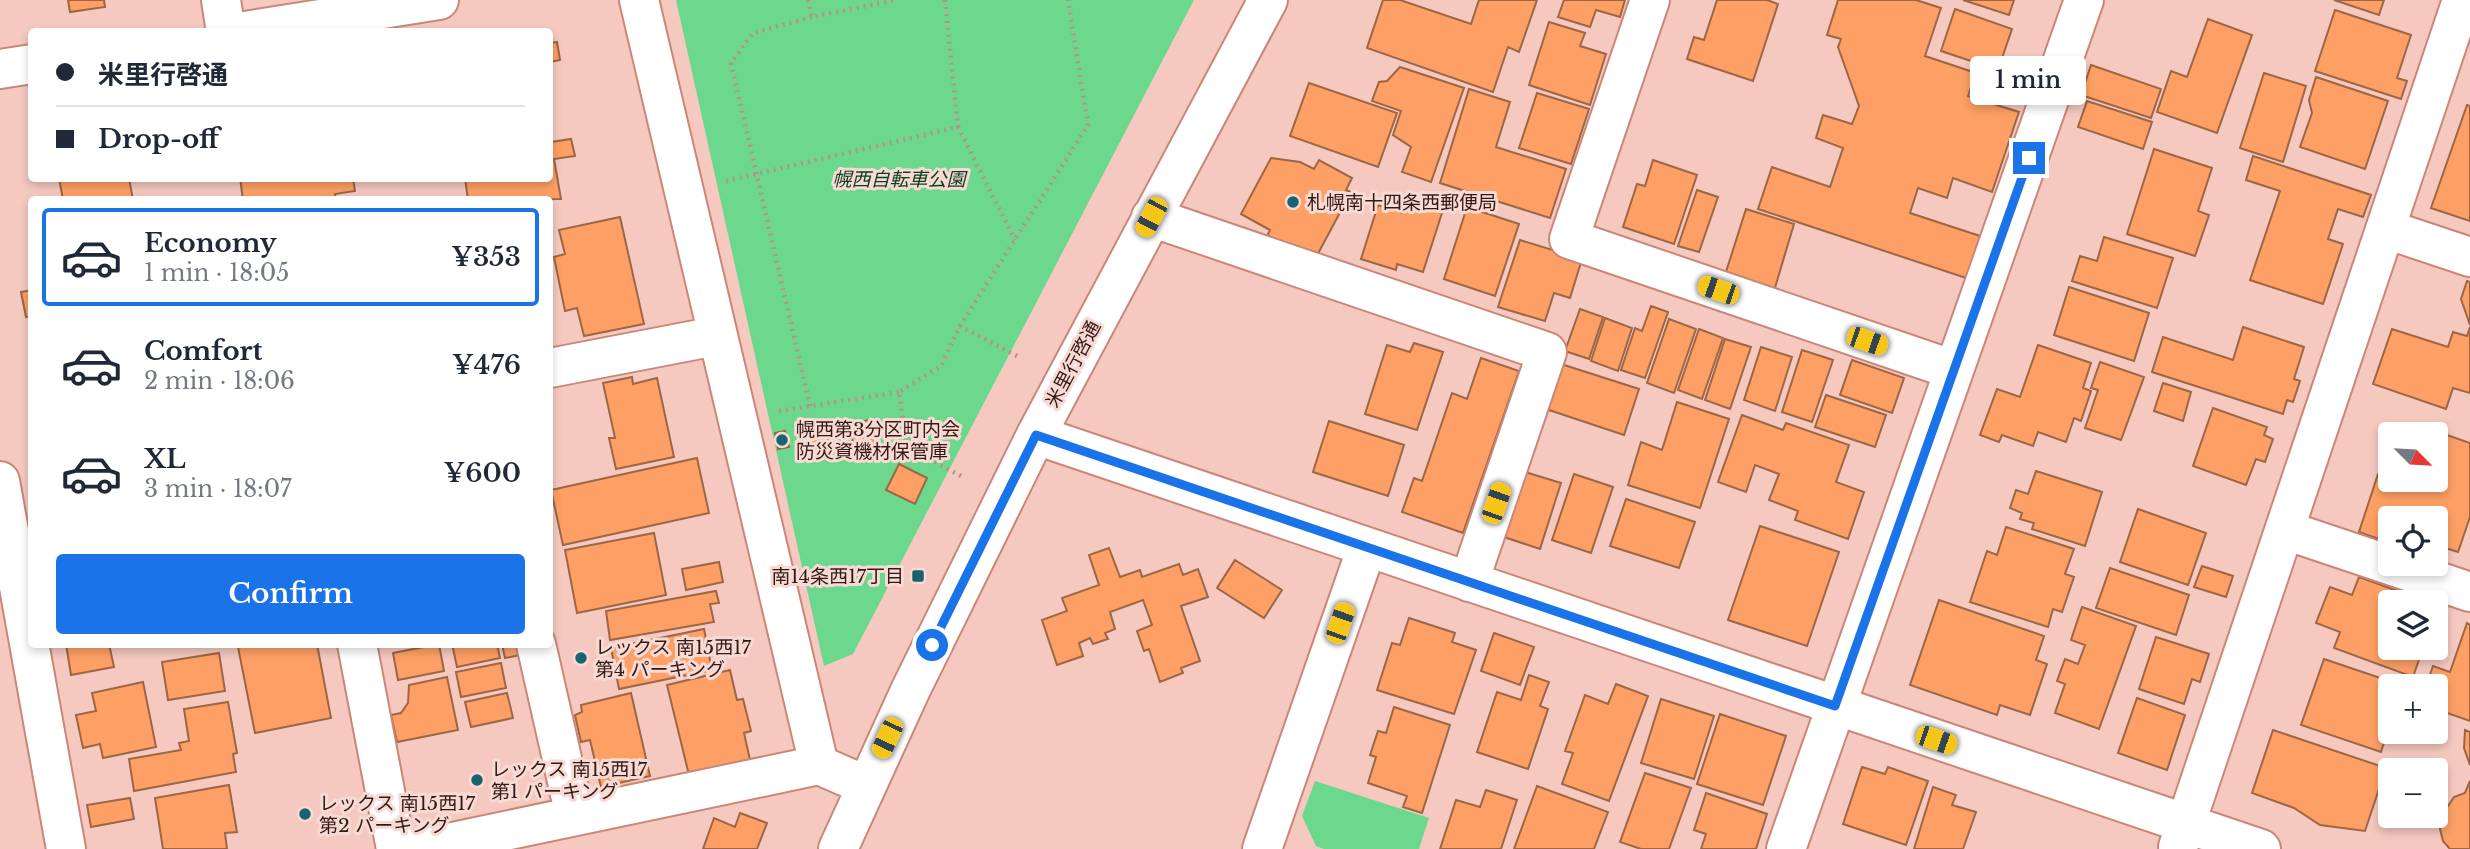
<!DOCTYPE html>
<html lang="en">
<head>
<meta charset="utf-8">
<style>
  body { margin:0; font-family:"Libre Baskerville","Noto Sans JP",serif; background:#f6f6f7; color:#1f2937; height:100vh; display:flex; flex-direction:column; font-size:26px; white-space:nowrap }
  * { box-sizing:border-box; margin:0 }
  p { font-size:23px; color:#747a83 }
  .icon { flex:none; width:38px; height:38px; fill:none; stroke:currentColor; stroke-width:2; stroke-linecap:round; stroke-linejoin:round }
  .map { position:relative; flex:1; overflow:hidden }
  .details { position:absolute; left:28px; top:196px; width:525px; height:452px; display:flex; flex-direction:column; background:#fff; border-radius:7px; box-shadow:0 4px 10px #0003 }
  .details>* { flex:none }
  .banner { position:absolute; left:28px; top:28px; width:525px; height:154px; border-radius:7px; box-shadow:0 4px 10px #0003; display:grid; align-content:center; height:154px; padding:0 28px; background:#fff }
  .needle { width:46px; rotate:114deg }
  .tools { position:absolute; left:2378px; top:422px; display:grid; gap:14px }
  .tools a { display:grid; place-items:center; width:70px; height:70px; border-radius:7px; background:#fff; box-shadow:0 4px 10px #0003; font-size:35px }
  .end { position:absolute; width:32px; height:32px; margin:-16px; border:9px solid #1a73e8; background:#fff; box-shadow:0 0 0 4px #fff }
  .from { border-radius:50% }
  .bubble { position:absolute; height:49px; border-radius:7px; background:#fff; box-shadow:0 4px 10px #0003; font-size:23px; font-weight:600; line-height:49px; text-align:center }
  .car { position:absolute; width:21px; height:42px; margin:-21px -10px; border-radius:9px; box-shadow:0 0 5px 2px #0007; background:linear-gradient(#f5c518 24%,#345 0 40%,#f5c518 0 76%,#345 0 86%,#f5c518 0) }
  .banner b { display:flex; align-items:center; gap:24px; height:66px; font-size:26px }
  .banner b+b { border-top:2px solid #e0e1e3 }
  .banner i { width:18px; height:18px; background:#1f2937 }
  ul { padding:12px 0 0; list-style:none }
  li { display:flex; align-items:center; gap:21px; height:98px; margin:0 14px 10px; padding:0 14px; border:4px solid transparent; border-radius:7px }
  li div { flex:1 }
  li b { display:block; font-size:26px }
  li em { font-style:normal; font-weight:600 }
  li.on { border-color:#1a73e8 }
  li>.icon { width:63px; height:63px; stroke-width:1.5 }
  .cta { display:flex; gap:14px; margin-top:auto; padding:14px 28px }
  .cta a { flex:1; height:80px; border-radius:7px; background:#1a73e8; color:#fff; font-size:28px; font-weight:600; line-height:80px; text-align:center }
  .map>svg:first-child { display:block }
  .green { fill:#6bd88d }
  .building { fill:#fea065; stroke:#9d6644; stroke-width:2 }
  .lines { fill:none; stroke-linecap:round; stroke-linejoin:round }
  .minor-casing { stroke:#ca8779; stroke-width:42 }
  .path { stroke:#b89189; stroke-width:4.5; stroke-dasharray:2 5; stroke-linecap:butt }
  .minor { stroke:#fff; stroke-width:38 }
  .route { stroke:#1a73e8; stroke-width:9 }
  .poi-dot { fill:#18636f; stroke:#f8dad4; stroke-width:2.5 }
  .labels { text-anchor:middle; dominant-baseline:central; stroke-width:6; stroke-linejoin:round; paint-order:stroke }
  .park-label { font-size:19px; font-style:italic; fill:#0b4020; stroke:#f8dad4 }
  .poi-label { font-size:19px; fill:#341914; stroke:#f8dad4; text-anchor:start }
  .street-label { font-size:19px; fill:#341914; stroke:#f8dad4 }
</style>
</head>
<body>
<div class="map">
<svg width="2470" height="849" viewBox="0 0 2470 849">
  <rect width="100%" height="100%" fill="#f5c9c0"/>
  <path class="green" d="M676 0H1194L853 654 824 666Z
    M1315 781 1429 818 1419 849H1324L1316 846 1302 816Z"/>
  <path class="building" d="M68 0H104L105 7 70 12Z
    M1383 0H1400L1471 24 1479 0H1537L1519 52 1508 47 1493 92 1367 48Z
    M1564 0H1625L1620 17 1596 10 1590 27 1558 17Z
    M1717 0H1767L1778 4 1753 81 1687 59 1694 37 1704 40Z
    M1838 0H1916L1941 8 1925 56 1976 73 1968 96 2019 112 1992 192 1953 178 1947 198 1918 188 1910 213 1980 236 1966 278 1758 209 1772 167 1830 187 1843 148 1816 138 1823 115 1852 124 1859 106 1838 47 1841 39 1827 35Z
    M1963 0H2014L2009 15Z
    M2334 0H2384L2379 15Z
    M1955 9 2012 29 2000 64 1983 58 1980 64 1941 51Z
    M2335 10 2411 35 2397 78 2407 81 2401 99 2315 71Z
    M2208 19 2252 35 2217 133 2157 112 2171 71 2187 77Z
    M1549 22 1585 33 1580 46 1606 54 1590 105 1529 85Z
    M557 42 560 60 550 62V43Z
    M2091 65 2161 89 2151 118 2081 95Z
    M1400 67 1464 88 1431 182 1402 172 1411 147 1393 135 1401 111 1372 101 1379 82 1387 81Z
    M2264 73 2306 86 2283 162 2240 148Z
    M2316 77 2388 101 2365 169 2300 147 2312 113 2309 100Z
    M1309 83 1397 113 1378 167 1290 136Z
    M1469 89 1510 102 1496 147 1566 169 1550 218 1440 183Z
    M1537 93 1589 109 1571 164 1519 148Z
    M2087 101 2152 122 2143 149 2078 127Z
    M2467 105 2470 106V221L2431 208Z
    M550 133 551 142 571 139 575 156 554 159 561 199 468 200 465 178H550Z
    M2154 149 2212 168 2198 211 2209 215 2195 256 2127 234Z
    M2253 156 2371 195 2363 217 2338 209 2328 239 2343 244 2323 304 2250 280 2280 191 2246 180Z
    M1271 158 1300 162 1314 169 1319 160 1352 178 1346 190 1351 192 1314 261 1264 242 1270 230 1241 214Z
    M1653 160 1697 175 1674 244 1623 227 1637 184 1645 186Z
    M59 178H129L133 200H63Z
    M240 178H353L355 191 335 194 336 200H243Z
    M1697 190 1718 197 1699 252 1678 246Z
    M1406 202 1442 213 1423 272 1397 264 1396 270 1361 259 1378 205 1403 213Z
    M1467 207 1519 224 1495 296 1444 279Z
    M1746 209 1794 224 1774 291 1725 275Z
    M620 217 644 324 584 336 577 308 565 311 554 257 565 254 559 230Z
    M2104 237 2173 258 2157 308 2072 281 2080 256 2097 261Z
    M1520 240 1582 259 1570 298 1554 293 1545 321 1498 307Z
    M2467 281 2470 282V325L2461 299Z
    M2069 287 2149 313 2134 361 2054 335Z
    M32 290V316L26 317 21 292Z
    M1651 306 1668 312 1645 378 1621 370 1635 328 1642 331Z
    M1580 309 1603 317 1589 359 1565 351Z
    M1605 318 1632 328 1618 371 1591 361Z
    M1669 319 1696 329 1674 393 1647 383Z
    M2243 327 2304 347 2294 379 2300 381 2293 402 2287 400 2283 414 2152 372 2163 337 2233 360Z
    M2470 327V393L2453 388 2446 409 2373 384 2392 329 2448 347 2453 332 2467 336Z
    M1699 329 1723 338 1702 399 1678 390Z
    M1725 339 1751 347 1730 409 1705 400Z
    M1414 343 1443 352 1417 430 1365 414 1387 345 1410 352Z
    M2038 345 2091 363 2083 388 2091 391 2081 421 2074 418 2066 442 2038 432 2033 446 2002 435 1999 442 1980 435 1997 389 2020 397Z
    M1761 347 1792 357 1775 411 1744 400Z
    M1802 350 1833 360 1812 422 1782 412Z
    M1481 358 1519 371 1463 533 1402 512 1414 478 1422 481 1452 393 1467 399Z
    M1852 360 1904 378 1892 413 1840 395Z
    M2100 362 2144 377 2121 440 2085 428 2098 390 2091 388Z
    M1561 364 1639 389 1624 435 1546 409Z
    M632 377 633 384 657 378 674 457 616 469 609 438H615L603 383Z
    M2163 383 2191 392 2183 421 2154 411Z
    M1826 395 1886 415 1875 447 1815 427Z
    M1677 402 1729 419 1700 508 1628 485 1641 442 1662 450Z
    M2213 408 2267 427 2264 435 2273 439 2265 462 2256 459 2246 485 2193 466Z
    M1742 415 1783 430 1786 423 1849 445 1836 482 1864 492 1848 539 1795 520 1798 511 1769 500 1779 474 1755 465 1746 492 1718 482Z
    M869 420 875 443 854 448 849 425Z
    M1329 421 1404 445 1388 496 1313 472Z
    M824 423 829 442 810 446 806 426Z
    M2424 427 2470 443V517L2458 552 2436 545V518H2390V543L2359 532 2378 474 2388 477 2390 470V480H2436V434H2421Z
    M785 431 789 447 778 449 775 433Z
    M697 458 709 513 563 545 551 490Z
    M899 464 927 478 915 504 886 490Z
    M2036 471 2102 492 2085 546 2032 529 2034 523 2020 519 2022 513 2010 508 2016 490 2028 494Z
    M1525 472 1561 483 1540 549 1504 537Z
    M1574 474 1613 487 1591 553 1552 540Z
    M1626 499 1695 522 1679 568 1610 546Z
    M2138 509 2206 533 2188 585 2120 562Z
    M1760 526 1839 552 1807 646 1728 620Z
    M2006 527 2074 549 2065 574 2074 577 2062 612 2053 609 2048 627 1970 602 1987 551 1997 555Z
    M654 533 666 595 577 613 565 550Z
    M1109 548 1120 577 1140 570 1142 577 1179 564 1183 575 1198 569 1208 597 1181 606 1200 661 1181 668 1183 673 1160 682 1149 649 1144 651 1137 631 1152 625 1143 600 1110 612 1115 629 1105 633 1108 639 1093 644 1090 638 1079 643 1083 656 1057 665 1042 620 1067 611 1062 598 1099 585 1089 555Z
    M1235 560 1282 590 1264 618 1217 588Z
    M719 562 723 582 686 590 682 569Z
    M2202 566 2233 576 2226 597 2194 587Z
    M2110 568 2189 595 2176 635 2096 608Z
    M2359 577 2417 598 2416 602H2390V648H2423L2413 677 2334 648 2340 632 2316 623 2330 587 2352 595Z
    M716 591 719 603 710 604 714 622 610 640 606 611Z
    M1939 600 2044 636 2036 660 2047 664 2030 715 2000 705 1997 715 1910 685Z
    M2082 607 2136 626 2099 729 2055 713 2065 684 2057 681 2065 659 2078 664 2085 645 2071 640Z
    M1409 618 1455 633 1452 642 1476 650 1454 714 1377 690 1392 643 1400 645Z
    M2467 623 2470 625V721L2436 709V686H2426L2433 666 2450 672Z
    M704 629 712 670 619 689 611 648Z
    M1494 633 1534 647 1520 685 1481 671Z
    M2156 637 2209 654 2200 682 2192 679 2184 704 2139 689Z
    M66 644H109L114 667 71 675Z
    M252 644H317L331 718 255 733 238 647Z
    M439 644 444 671 398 680 393 653Z
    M452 644H497L500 658 457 667Z
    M502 644H523L525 654 505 658Z
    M219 653 225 691 168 700 162 662Z
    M2324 659 2404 686H2390V724L2381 752 2301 725Z
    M501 663 506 688 461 697 456 672Z
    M730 670 737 700 743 699 751 731 744 733 750 760 689 775 667 685Z
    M1529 675 1549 682 1540 706 1548 709 1528 769 1477 752 1497 692 1521 700Z
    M447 677 458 730 397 742 391 715 401 713 408 703 409 685Z
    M143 682 156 747 103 758 100 744 83 748 76 715 96 711 92 693Z
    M1616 684 1648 696 1609 801 1562 784 1573 753 1565 751 1585 695 1608 704Z
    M507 693 513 718 471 727 465 702Z
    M631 693 650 776 601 787 590 740 581 742 575 715 582 712 581 705Z
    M2137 698 2185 715 2167 770 2118 753Z
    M1661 699 1714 716 1694 779 1641 763Z
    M228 702 237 753 233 754 236 772 134 791 129 759 181 750 179 743 189 741 184 709Z
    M1394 707 1450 725 1422 813 1403 807 1407 796 1368 783 1376 757 1370 755 1378 731 1386 733Z
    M1720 714 1786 736 1763 805 1697 784Z
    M2273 730 2386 768 2365 831 2320 825 2294 808 2252 793Z
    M2465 730 2470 732V765L2464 748Z
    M1862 767 1885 774 1888 767 1928 781 1906 845 1843 824Z
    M1645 773 1691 788 1669 849H1641L1620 842Z
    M2470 781V849H2450L2443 841 2440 829 2442 815 2454 797 2465 793Z
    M229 785 237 832 225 833 227 849H163L155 798Z
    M1537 786 1608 812 1594 849H1514Z
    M1933 787 1956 795 1952 805 1976 812 1963 849H1914Z
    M1486 790 1517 800 1501 849H1440L1456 800 1480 807Z
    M1706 793 1767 814 1756 849H1701L1706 834 1694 830Z
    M130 798 134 819 91 827 87 805Z
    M740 813 767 823 757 849H703L714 818 735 827Z"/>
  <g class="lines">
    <g class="minor-casing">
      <path id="minor" d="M221 0 226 32
        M639 0 819 765 865 785
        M1650 0 1569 239 1954 370
        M239 32 439 0
        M0 69 32 64
        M1151 217 1547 352 1469 582
        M2386 229 2470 257
        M550 368 716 336
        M1036 435 2261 849
        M0 481 66 849
        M2285 530 2470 592
        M357 644 396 849
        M536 644 575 816
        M2178 847 2462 0
        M419 849 819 765
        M838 849 910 691 1036 435 1268 0
        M1262 849 1367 547
        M1786 849 2084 0"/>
    </g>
    <path class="path" d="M808 0 812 17 896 0
      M945 0 958 127
      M726 181 958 127 1015 240
      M960 326 1088 125 1068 0
      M810 406 731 63 753 33 812 17
      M779 411 899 392
      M961 476 907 447 899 392 941 366 960 326 1019 357"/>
    <use href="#minor" class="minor"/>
  </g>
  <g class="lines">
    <path class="route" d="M932 645 1036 435 1835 706 2029 158"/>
  </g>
  <g class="poi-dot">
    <circle cx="1293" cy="202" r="7"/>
    <circle cx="782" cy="440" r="7"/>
    <rect x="911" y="569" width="14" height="14" rx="3.5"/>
    <circle cx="581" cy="658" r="7"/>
    <circle cx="477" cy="780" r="7"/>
    <circle cx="305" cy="814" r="7"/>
  </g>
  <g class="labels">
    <g class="park-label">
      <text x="899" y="179">幌西自転車公園</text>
    </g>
    <g class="poi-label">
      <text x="1307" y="202">札幌南十四条西郵便局</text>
      <text x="796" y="429">幌西第3分区町内会<tspan x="796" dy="22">防災資機材保管庫</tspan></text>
      <text x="904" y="576" text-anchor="end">南14条西17丁目</text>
      <text x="595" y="647">レックス 南15西17<tspan x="595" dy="22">第4 パーキング</tspan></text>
      <text x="491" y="769">レックス 南15西17<tspan x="491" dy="22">第1 パーキング</tspan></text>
      <text x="319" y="803">レックス 南15西17<tspan x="319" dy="22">第2 パーキング</tspan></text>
    </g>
    <g class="street-label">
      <text transform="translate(1073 364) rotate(-62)">米里行啓通</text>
    </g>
  </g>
</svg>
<div class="tools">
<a><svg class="needle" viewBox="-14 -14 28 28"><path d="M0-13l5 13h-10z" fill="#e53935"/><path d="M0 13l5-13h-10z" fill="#747a83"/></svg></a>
<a><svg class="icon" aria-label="locate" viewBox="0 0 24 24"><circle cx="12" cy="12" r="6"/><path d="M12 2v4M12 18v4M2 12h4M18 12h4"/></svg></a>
<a><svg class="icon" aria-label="layers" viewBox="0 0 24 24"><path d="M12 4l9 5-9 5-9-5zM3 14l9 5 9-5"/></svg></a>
<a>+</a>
<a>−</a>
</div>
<i class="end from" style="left:932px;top:645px"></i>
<i class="end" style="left:2029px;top:158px"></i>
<div class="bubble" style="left:1970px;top:56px;width:116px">1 min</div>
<i class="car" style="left:1151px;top:217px;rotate:208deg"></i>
<i class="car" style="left:1718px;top:290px;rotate:289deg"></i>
<i class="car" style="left:1867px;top:341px;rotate:109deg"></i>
<i class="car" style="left:1496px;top:503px;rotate:19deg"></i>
<i class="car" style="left:1340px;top:623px;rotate:19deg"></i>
<i class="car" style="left:887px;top:738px;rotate:205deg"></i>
<i class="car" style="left:1936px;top:740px;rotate:109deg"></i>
<div class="banner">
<b><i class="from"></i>米里行啓通</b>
<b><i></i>Drop-off</b>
</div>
<section class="details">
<ul>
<li class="on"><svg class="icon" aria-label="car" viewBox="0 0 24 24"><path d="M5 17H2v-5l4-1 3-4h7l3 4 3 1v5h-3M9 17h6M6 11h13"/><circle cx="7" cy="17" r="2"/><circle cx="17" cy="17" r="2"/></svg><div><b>Economy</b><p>1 min · 18:05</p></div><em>¥353</em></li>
<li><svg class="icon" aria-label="car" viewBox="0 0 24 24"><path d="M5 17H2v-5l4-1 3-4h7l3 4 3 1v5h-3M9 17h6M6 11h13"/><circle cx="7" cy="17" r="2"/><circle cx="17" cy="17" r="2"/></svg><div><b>Comfort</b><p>2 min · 18:06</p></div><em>¥476</em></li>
<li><svg class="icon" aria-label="car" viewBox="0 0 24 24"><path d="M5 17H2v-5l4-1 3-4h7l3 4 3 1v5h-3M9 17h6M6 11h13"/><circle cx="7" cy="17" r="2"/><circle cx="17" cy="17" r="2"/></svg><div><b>XL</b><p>3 min · 18:07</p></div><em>¥600</em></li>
</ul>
<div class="cta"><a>Confirm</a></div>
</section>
</div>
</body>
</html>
